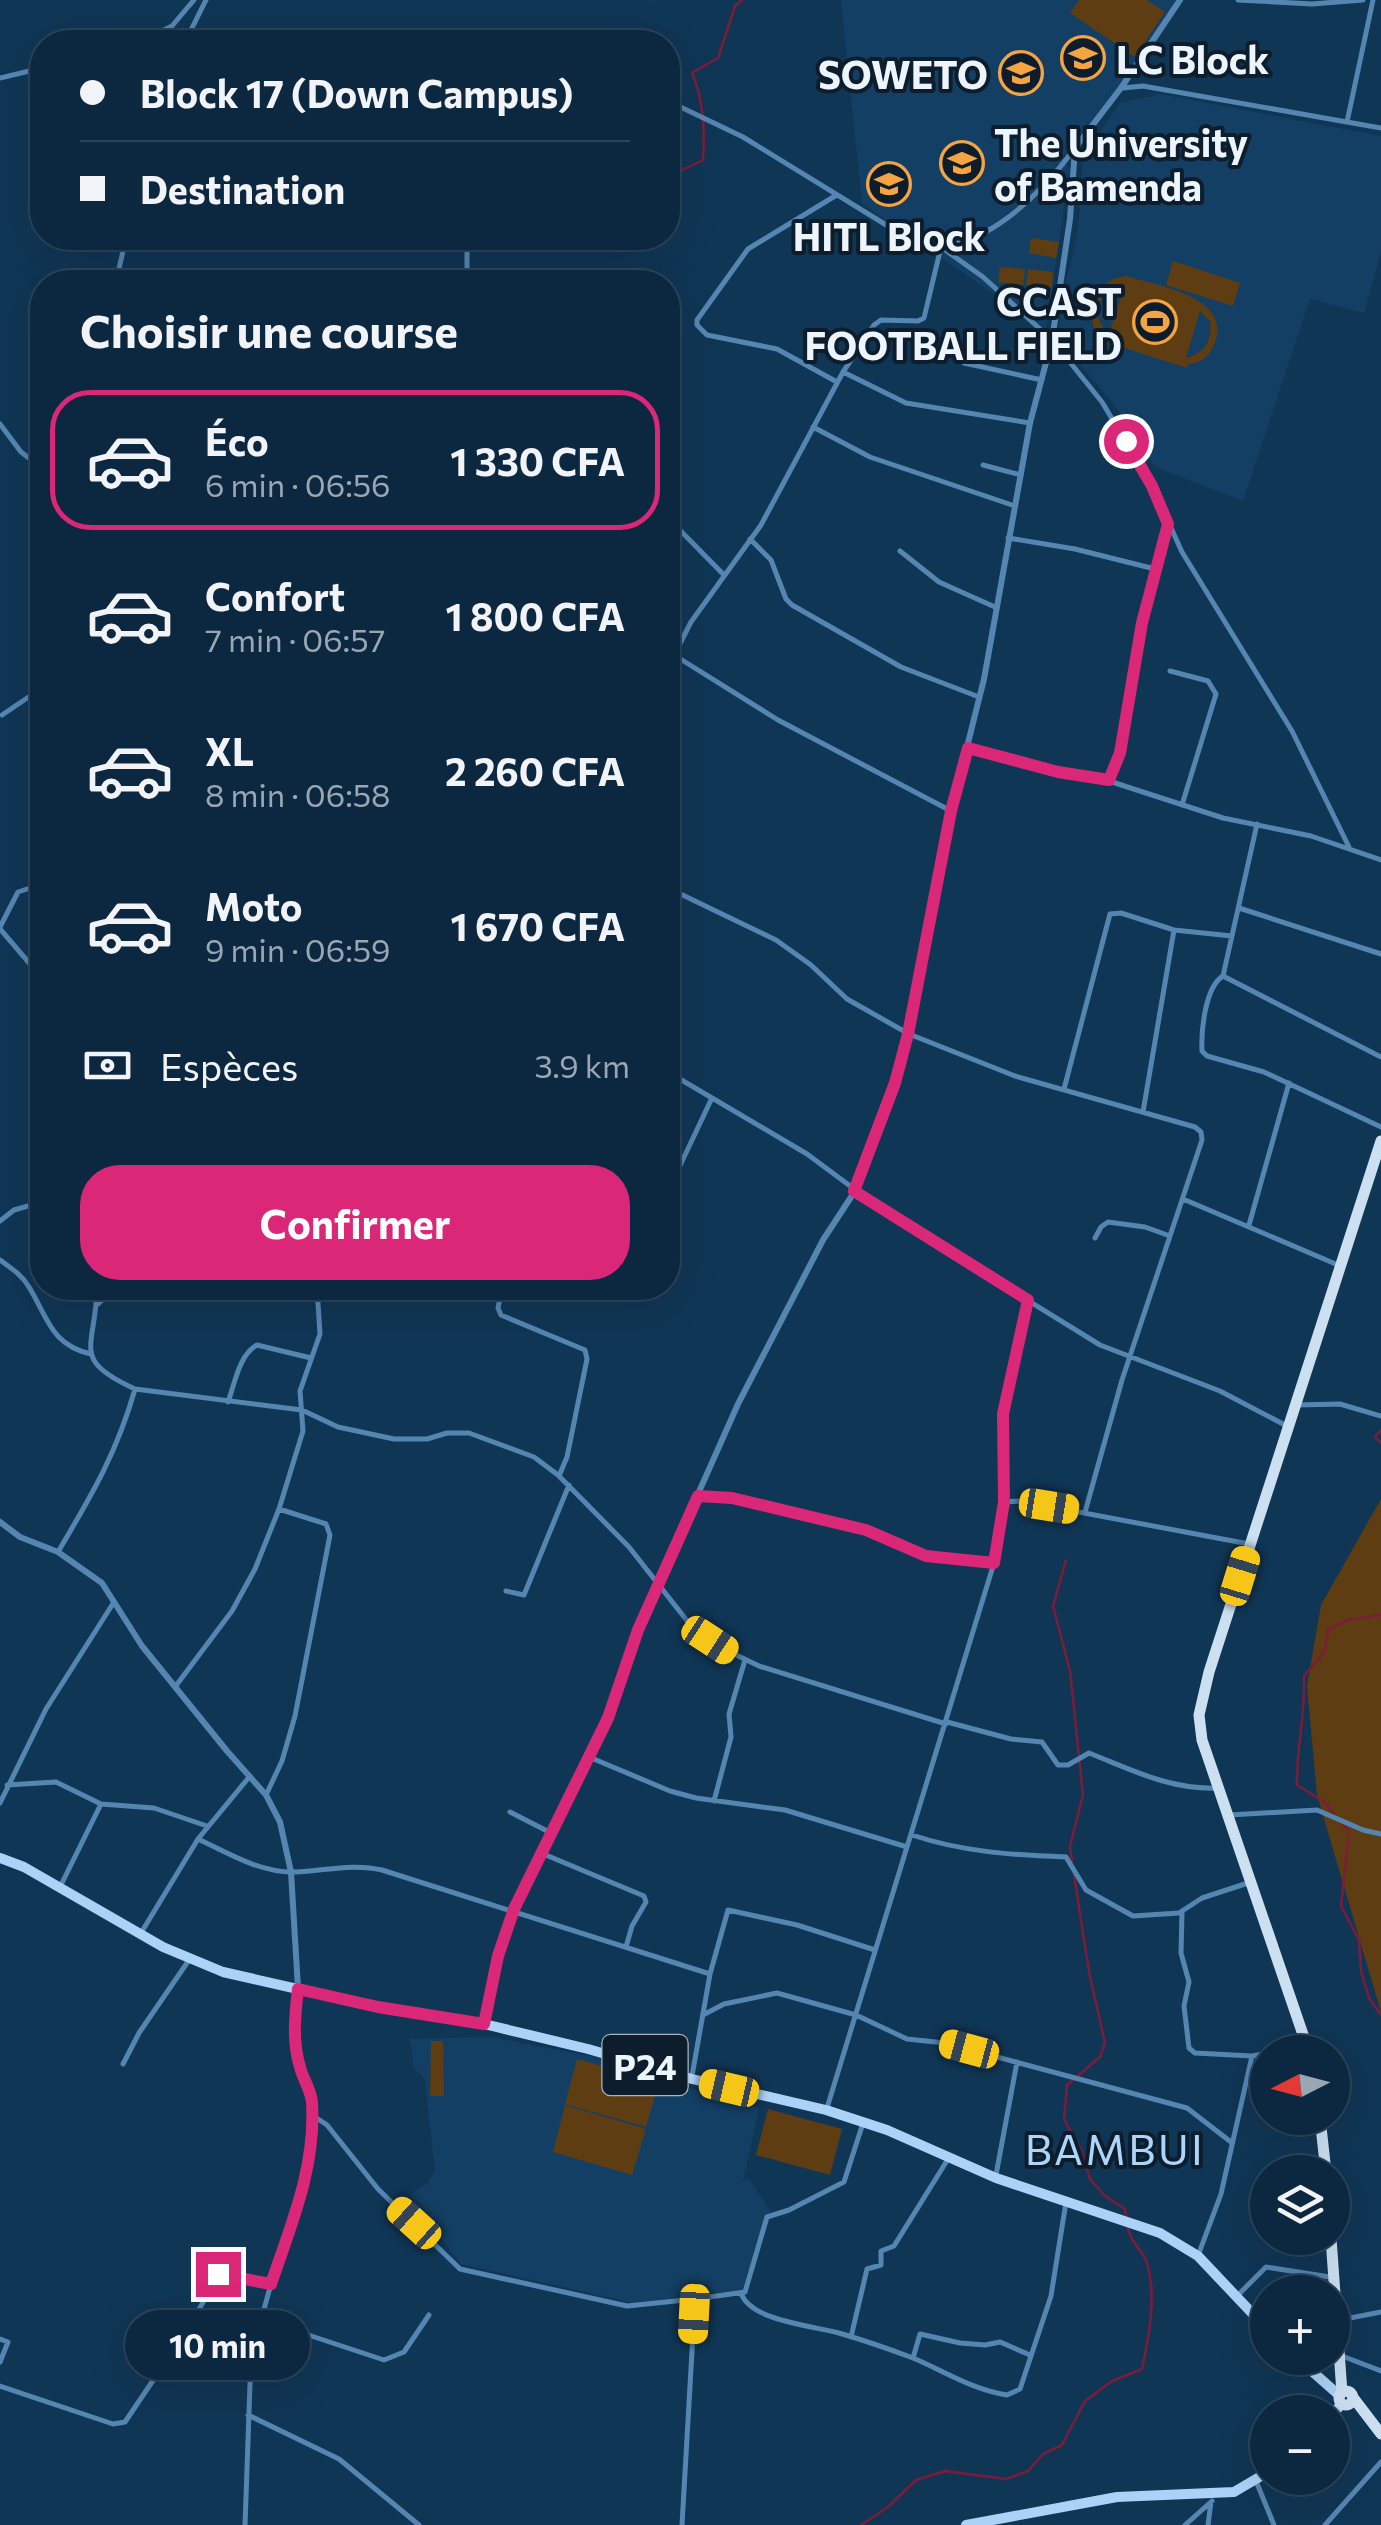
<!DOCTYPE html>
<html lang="fr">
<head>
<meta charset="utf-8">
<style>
  body { margin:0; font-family:Commissioner,sans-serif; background:#153047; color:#f1f3f6; height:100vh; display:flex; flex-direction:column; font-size:38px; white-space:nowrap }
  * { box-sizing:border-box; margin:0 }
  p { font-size:32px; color:#9aa6b1 }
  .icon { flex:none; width:55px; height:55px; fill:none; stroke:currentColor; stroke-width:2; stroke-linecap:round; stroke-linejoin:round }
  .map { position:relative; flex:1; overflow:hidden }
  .panel { position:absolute; left:30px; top:270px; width:650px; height:1030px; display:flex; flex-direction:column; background:#0c2840; border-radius:40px; box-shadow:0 10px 40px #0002,0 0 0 2px #2c4459 }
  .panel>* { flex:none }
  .banner { position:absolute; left:30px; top:30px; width:650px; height:220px; border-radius:40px; box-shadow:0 10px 40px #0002,0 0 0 2px #2c4459; display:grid; align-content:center; height:220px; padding:0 50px; background:#0c2840 }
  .needle { width:65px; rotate:264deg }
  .tools { position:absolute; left:1250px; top:2035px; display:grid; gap:20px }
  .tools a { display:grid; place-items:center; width:100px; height:100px; border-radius:50%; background:#0c2840; box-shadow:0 10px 40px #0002,0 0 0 2px #2c4459; font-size:50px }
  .end { position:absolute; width:45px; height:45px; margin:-22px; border:12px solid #db2777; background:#fff; box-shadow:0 0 0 5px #fff }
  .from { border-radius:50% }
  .bubble { position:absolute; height:70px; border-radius:35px; background:#0c2840; box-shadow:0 10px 40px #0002,0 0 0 2px #2c4459; font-size:32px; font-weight:700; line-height:70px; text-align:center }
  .car { position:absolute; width:30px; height:60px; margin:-30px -15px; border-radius:12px; box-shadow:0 0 8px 2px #0007; background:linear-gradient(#f5c518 24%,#345 0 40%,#f5c518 0 76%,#345 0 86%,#f5c518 0) }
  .banner b { display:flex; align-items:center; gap:35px; height:95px; font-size:38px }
  .banner b+b { border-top:2px solid #2c4459 }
  .banner i { width:25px; height:25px; background:#f1f3f6 }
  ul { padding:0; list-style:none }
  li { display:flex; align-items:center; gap:30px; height:140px; margin:0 20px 15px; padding:0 30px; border:5px solid transparent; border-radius:40px }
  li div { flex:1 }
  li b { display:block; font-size:38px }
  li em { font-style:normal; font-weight:700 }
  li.selected { border-color:#db2777 }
  li>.icon { width:90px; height:90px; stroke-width:1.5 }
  h2 { padding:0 50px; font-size:45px; line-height:120px }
  .pay { display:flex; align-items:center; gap:25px; height:110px; padding:0 50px; font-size:38px }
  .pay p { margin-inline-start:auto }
  .button { display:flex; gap:20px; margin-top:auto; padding:20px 50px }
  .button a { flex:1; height:115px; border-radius:40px; background:#db2777; color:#fff; font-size:40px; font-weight:700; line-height:115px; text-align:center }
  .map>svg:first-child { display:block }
  .built { fill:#133f64 }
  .green { fill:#5f3d12; fill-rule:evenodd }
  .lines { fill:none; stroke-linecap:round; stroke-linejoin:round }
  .stream { stroke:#7d1c3a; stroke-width:2.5 }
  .minor { stroke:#5586b2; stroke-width:5 }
  .tertiary { stroke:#5586b2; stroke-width:6 }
  .primary { stroke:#acd3f7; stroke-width:10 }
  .trunk { stroke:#cce0f2; stroke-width:11 }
  .route { stroke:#db2777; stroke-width:12 }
  .labels { text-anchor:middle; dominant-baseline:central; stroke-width:8; stroke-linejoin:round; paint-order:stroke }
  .shield { fill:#0d1d2b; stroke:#a9b4be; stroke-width:2.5 }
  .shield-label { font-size:35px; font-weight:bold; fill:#ecf5fd }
  .poi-label { font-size:38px; font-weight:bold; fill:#ecf5fd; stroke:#0d1d2b; text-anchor:start }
  .quarter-label { font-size:42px; letter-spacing:2.5px; fill:#acd5fc; stroke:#0d1d2b }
</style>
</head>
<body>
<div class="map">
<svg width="1381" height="2525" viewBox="0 0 1381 2525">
  <rect width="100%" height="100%" fill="#103655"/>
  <path class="built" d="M841 0H1178L1106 108 1063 157 1070 169 1046 329 862 204Z
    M1160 94 1381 136V252L1364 313 1310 299 1243 501 1155 467 1113 403 1057 338 1064 289 1078 231 1083 156 1120 103Z
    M492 2037 594 2057 673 2084 759 2108 743 2182 749 2179 771 2212 748 2289 634 2303 461 2264 409 2196 428 2183 435 2171 425 2080 414 2068 410 2039Z"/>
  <path class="green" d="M1079 0H1147L1165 12 1135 57 1070 13Z
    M1031 238 1059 242 1056 258 1029 253Z
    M1173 261 1240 283 1233 306 1166 285Z
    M1000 267 1025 269 1023 285 998 282Z
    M1028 269 1053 272 1052 288 1026 285Z
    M1126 276C1158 286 1237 297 1213 347 1208 358 1200 363 1188 364L1187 368 1096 339C1096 330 1092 324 1091 315 1089 294 1106 278 1126 276ZM1114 285H1125L1109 333C1091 318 1096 298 1114 285ZM1200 311 1210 321C1213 340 1204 354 1186 358Z
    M1381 1499V2012L1317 1795 1307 1686 1321 1605Z
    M431 2041H443L444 2096H430Z
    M577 2059 659 2082 646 2127 565 2104Z
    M565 2105 646 2129 632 2175 553 2152Z
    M768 2109 842 2129 830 2175 756 2155Z"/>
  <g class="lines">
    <path class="stream" d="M668 177 703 160C705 131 704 100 692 73L718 58 735 6 742 0
      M1381 1430 1375 1437 1381 1443
      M1066 1560 1053 1606 1070 1671 1083 1795 1070 1846 1072 1862
      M1335 1815 1323 1801 1297 1785C1296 1748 1306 1713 1304 1676L1325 1651 1328 1629 1348 1620 1381 1615
      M1343 1825 1349 1831 1341 1906 1359 1940 1361 1971 1369 1998 1381 2015
      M1074 1875 1089 1972 1105 2043 1100 2057 1067 2085 1064 2119 1081 2150 1090 2179 1105 2196 1125 2209 1126 2215
      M861 2525 888 2507 916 2480 945 2471 1006 2479 1028 2471 1043 2454 1062 2445 1085 2401 1112 2381 1142 2369C1149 2335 1157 2298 1147 2263 1143 2250 1130 2242 1128 2228"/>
    <path class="minor" d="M1238 0 1312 4 1363 0
      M140 42 172 26 194 0
      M185 42 206 0
      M0 78 42 68
      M1123 88 1143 86 1381 128
      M668 101 743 137 909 239C969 268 1041 195 1074 149
      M1347 122 1373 0
      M835 196 748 249 697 320V325L707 335 777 349 837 382
      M941 247 983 277 1052 340 1102 402 1152 486 1182 552 1292 731 1349 847
      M116 282 126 238
      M467 282V238
      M964 363 1042 380
      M843 372 906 403 1030 423
      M0 424 21 452 42 468
      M813 427 870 457 1015 506
      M983 465 1021 475
      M668 518 723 574
      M1008 538 1075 549 1155 569
      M750 539 771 560 786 599 792 605 901 667 979 697
      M900 551 939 582 995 607
      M674 655 778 720 951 811
      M668 667 691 622 761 525 843 372 874 325 881 320 918 321 924 318 941 247
      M1170 671 1208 681 1216 694 1182 805
      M2 715 42 688
      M967 748 1058 772 1109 781 1223 818 1311 836 1381 860
      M1109 781 1120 753 1141 623 1167 526
      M1257 824 1223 976C1205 987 1201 1031 1202 1051L1207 1056 1264 1072 1381 1127
      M668 888 776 940 811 965 847 999 909 1034 1015 1076 1195 1127 1201 1132 1202 1140 1122 1380 1085 1512
      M1239 908 1381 954
      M0 927 18 892 42 884
      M0 929 42 978
      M1223 976 1381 1057
      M668 1072 807 1154 888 1214 1100 1345 1220 1391 1285 1425
      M1064 1089 1110 914 1121 913 1174 930 1232 936
      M1143 1112 1174 930
      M668 1191 711 1100
      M1183 1199 1338 1265
      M0 1221 14 1210 42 1202
      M1249 1225 1289 1083
      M1095 1238 1101 1227 1108 1222 1145 1227 1170 1236
      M0 1260C11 1268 22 1275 29 1287 48 1318 51 1345 91 1354
      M97 1288C96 1348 69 1359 135 1389
      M502 1288 498 1308 501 1315 585 1350 587 1359 567 1457 559 1476 629 1547 692 1627 730 1652 759 1666 946 1724
      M98 1304 115 1288
      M228 1402C235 1383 239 1355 257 1345L311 1358
      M1296 1405 1340 1404 1381 1416
      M698 1496 732 1498 866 1530 926 1556 994 1563
      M1004 1502 1020 1501 1249 1544
      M58 1552C91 1496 117 1453 135 1389L302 1410 338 1427 394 1439H427L447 1433H469L534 1457 558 1475
      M506 1591 524 1595 569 1485
      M175 1687 232 1611 255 1569 279 1509 303 1431 300 1391 320 1334 317 1288
      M947 1722 1011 1739 1042 1742 1058 1765H1068L1089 1753C1132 1770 1170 1790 1218 1788
      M589 1757 670 1791 696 1798 785 1810 907 1847
      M7 1785 56 1782 101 1804 154 1808 207 1826
      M266 1795 282 1761 295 1716 330 1535 326 1524 279 1509
      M714 1801 731 1737 729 1714 745 1660
      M0 1803 46 1709 114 1602
      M510 1812 551 1833
      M1229 1815 1317 1810 1363 1830 1381 1834
      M912 1835C963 1852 1012 1855 1066 1857L1086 1890 1133 1916 1179 1913 1202 1898 1248 1883
      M198 1839C228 1853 260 1873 295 1872 325 1871 352 1863 382 1870L710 1974
      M541 1853 644 1896 646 1902 632 1926 626 1947
      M60 1887 101 1804
      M1182 1912 1181 1953 1189 1982 1184 2006 1189 2048 1195 2053 1252 2056
      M141 1933 198 1839 250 1776
      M703 2015 724 2004 777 1993 856 2015 907 2039 945 2043 1187 2108 1231 2142
      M123 2064 139 2033 189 1960
      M692 2076 710 1974 728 1910 797 1925 875 1950
      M827 2108 994 1563 1004 1502 1003 1413 1027 1300
      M312 2115 327 2125 378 2189 460 2269 627 2306 695 2299
      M996 2175 1017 2062
      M1199 2253 1221 2194 1252 2056 1305 2046
      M741 2293C750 2321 814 2326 839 2333 863 2340 889 2349 913 2358 944 2371 973 2390 1007 2395L1020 2389 1051 2296 1066 2202
      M1236 2297 1266 2267 1330 2277
      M260 2319 384 2360 404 2352 429 2315
      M1340 2320 1381 2312
      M851 2337 867 2269 881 2265V2251L894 2246 948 2159
      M0 2339 8 2342 0 2362
      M1342 2356 1381 2371
      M913 2358 920 2334 960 2343 985 2345 1000 2342 1030 2355
      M0 2386 113 2424 125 2422 189 2327 219 2274 271 2284
      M248 2415 339 2459 419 2525
      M1256 2481 1274 2525
      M245 2525 251 2356 271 2284 302 2194 311 2140V2092L296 2053 294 2025 298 1990
      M682 2525 695 2299 745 2292 767 2217 789 2210 844 2182 863 2123
      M1185 2525 1212 2501
      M1208 2525 1211 2502
      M1325 2525 1381 2462"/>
    <path class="tertiary" d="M0 1522 20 1537 58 1552 102 1583 142 1646 227 1751 266 1795 280 1822 291 1872 298 1988
      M484 2023 498 1956 514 1909 608 1718 638 1629 738 1404 823 1240 855 1191 895 1083 912 1018 951 811 984 679 1030 423 1052 340 1070 219 1075 148 1121 88 1180 0"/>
    <path class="primary" d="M0 1858 24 1867 163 1947 223 1972 377 2007 484 2024 588 2049 692 2079 826 2110 887 2130 996 2178 1160 2233 1198 2256 1268 2330
      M1297 2358 1340 2396
      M1332 2414 1342 2404
      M966 2525 1117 2497 1234 2492 1268 2472"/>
    <path class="trunk" d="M1309 2052 1202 1740 1199 1715 1209 1672 1381 1141
      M1320 2118 1326 2172
      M1331 2238 1342 2393
      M1339 2398a7 7 0 1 1 14 0a7 7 0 1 1-14 0Z
      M1352 2396 1381 2434"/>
  </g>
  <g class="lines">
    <path class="route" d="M218 2274 271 2284C291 2225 316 2167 312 2103 311 2089 303 2080 300 2067 292 2041 295 2015 298 1989L378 2007 484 2024 498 1956 514 1909 608 1718 638 1630 698 1496 732 1498 866 1530 926 1556 994 1563 1004 1502 1003 1414 1028 1300 854 1191 895 1083 908 1034 951 811 968 748 1058 772 1109 780 1120 753 1142 623 1168 524 1152 486 1126 441"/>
  </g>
  <defs>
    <g id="university-ring" transform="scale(2.25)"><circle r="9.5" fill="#0d1d2b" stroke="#f4a443" stroke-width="1.5"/><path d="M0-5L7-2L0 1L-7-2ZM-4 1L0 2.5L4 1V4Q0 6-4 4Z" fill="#f4a443"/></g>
    <g id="stadium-ring" transform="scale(2.25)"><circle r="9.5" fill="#0d1d2b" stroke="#f4a443" stroke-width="1.5"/><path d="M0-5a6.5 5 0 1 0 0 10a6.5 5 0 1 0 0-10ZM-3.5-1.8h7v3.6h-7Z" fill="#f4a443"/></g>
  </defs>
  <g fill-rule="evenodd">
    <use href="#university-ring" x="1083" y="58"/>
    <use href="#university-ring" x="1021" y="73"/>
    <use href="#university-ring" x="962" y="163"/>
    <use href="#university-ring" x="889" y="184"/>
    <use href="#stadium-ring" x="1155" y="322"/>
  </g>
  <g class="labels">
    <rect class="shield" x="602.5" y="2035" width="85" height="60" rx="8"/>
    <g class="shield-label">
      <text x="645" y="2065">P24</text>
    </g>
    <g class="poi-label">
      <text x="1116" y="58">LC Block</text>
      <text x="988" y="73" text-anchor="end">SOWETO</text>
      <text x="994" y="141">The University<tspan x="994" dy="44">of Bamenda</tspan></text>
      <text x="889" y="235" text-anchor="middle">HITL Block</text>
      <text x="1122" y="300" text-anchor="end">CCAST<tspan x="1122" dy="44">FOOTBALL FIELD</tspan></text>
    </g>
    <g class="quarter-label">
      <text x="1115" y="2148">BAMBUI</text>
    </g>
  </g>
</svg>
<div class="tools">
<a><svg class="needle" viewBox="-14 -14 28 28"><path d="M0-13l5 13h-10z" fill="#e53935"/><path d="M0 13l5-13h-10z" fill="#9aa6b1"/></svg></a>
<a><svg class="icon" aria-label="layers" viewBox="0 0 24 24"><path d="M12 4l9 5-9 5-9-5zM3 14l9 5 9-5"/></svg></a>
<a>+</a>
<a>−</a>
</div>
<i class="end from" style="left:1126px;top:441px"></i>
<i class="end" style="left:218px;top:2274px"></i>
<div class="bubble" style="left:125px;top:2310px;width:185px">10 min</div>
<i class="car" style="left:1049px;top:1506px;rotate:99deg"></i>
<i class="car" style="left:1240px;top:1576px;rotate:17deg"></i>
<i class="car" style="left:710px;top:1640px;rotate:123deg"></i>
<i class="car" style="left:969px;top:2049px;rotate:285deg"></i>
<i class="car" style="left:729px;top:2088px;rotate:283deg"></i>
<i class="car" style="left:414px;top:2223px;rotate:312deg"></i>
<i class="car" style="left:694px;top:2314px;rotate:183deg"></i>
<div class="banner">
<b><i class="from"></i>Block 17 (Down Campus)</b>
<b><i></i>Destination</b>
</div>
<section class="panel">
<h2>Choisir une course</h2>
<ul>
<li class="selected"><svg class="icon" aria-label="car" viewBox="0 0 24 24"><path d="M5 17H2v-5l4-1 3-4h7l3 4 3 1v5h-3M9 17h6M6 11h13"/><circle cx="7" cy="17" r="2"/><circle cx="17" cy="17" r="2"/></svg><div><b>Éco</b><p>6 min · 06:56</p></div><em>1 330 CFA</em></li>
<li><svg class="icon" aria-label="car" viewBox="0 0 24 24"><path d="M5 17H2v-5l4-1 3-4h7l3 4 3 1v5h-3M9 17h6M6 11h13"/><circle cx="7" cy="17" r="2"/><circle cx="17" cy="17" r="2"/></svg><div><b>Confort</b><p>7 min · 06:57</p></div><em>1 800 CFA</em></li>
<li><svg class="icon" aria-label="car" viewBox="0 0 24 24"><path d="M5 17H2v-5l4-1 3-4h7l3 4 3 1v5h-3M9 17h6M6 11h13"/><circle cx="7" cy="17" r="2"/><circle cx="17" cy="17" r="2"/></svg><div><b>XL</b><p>8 min · 06:58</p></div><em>2 260 CFA</em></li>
<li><svg class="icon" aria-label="car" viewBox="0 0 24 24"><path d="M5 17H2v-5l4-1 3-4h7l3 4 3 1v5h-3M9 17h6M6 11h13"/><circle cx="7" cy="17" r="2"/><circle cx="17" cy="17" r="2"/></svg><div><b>Moto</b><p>9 min · 06:59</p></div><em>1 670 CFA</em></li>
</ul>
<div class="pay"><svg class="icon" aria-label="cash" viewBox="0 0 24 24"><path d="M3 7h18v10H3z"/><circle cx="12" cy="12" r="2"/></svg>Espèces<p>3.9 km</p></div>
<div class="button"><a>Confirmer</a></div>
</section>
</div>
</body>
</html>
